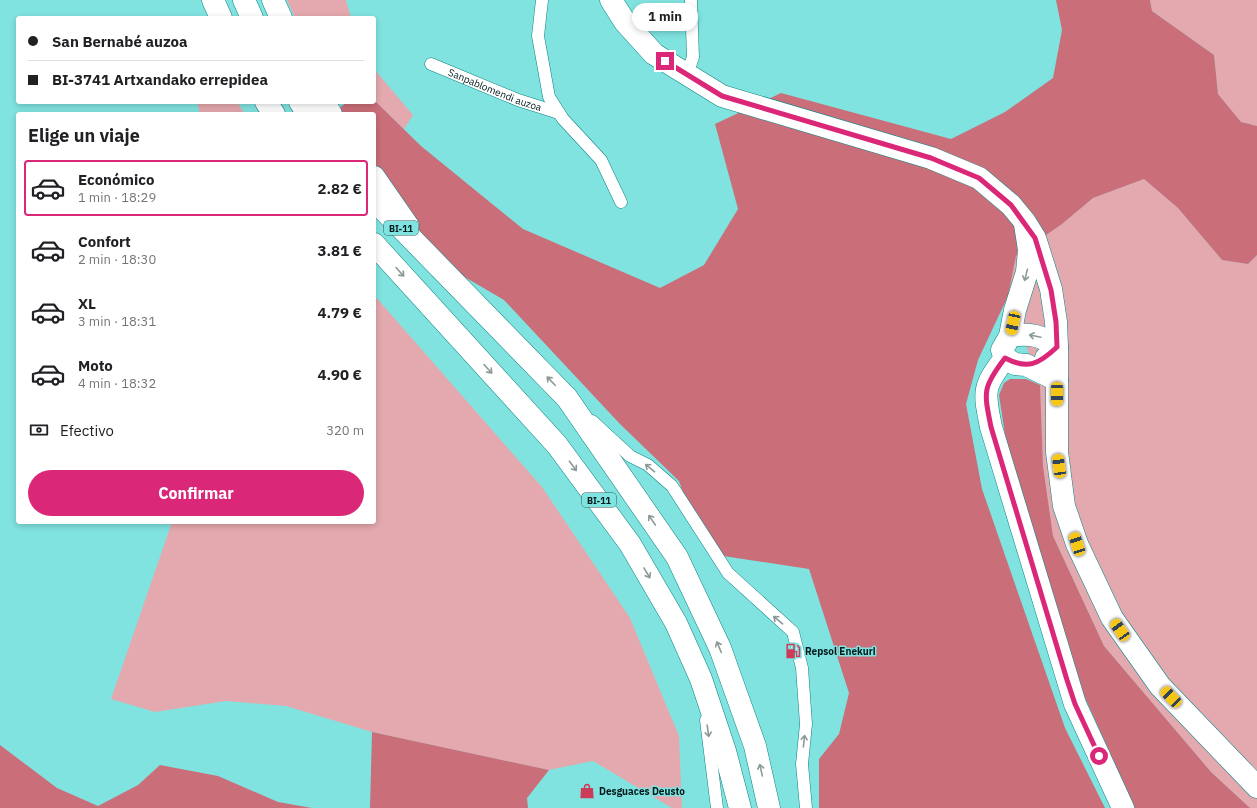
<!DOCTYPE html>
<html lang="es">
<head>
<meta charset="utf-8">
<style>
  body { margin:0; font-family:"IBM Plex Sans",sans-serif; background:#f6f6f6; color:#202124; height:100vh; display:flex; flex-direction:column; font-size:15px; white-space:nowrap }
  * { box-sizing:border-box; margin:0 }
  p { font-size:13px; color:#757577 }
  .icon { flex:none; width:22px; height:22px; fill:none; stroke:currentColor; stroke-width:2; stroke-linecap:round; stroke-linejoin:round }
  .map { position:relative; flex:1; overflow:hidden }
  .drawer { position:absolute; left:16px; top:112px; width:360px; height:412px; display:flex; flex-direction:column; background:#fff; border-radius:4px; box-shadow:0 2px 6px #0003 }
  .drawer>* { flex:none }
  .top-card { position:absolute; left:16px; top:16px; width:360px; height:88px; border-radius:4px; box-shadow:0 2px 6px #0003; display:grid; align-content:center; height:88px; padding:0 12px; background:#fff }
  .end { position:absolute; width:18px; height:18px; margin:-9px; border:5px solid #db2777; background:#fff; box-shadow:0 0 0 2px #fff }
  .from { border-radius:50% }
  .bubble { position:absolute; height:28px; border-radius:14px; background:#fff; box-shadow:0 2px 6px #0003; font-size:13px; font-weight:700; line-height:28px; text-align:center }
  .car { position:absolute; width:12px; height:24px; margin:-12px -6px; border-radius:5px; box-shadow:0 0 3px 1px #0007; background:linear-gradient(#f5c518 24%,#345 0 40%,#f5c518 0 76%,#345 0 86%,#f5c518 0) }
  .top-card b { display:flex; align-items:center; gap:14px; height:38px; font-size:15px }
  .top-card b+b { border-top:1px solid #e0e0e0 }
  .top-card i { width:10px; height:10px; background:#202124 }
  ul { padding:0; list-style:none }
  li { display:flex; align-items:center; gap:12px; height:56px; margin:0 8px 6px; padding:0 4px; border:2px solid transparent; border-radius:4px }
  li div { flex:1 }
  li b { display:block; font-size:15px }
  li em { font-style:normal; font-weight:700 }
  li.active { border-color:#db2777 }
  li>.icon { width:36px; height:36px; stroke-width:1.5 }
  h2 { padding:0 12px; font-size:18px; line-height:48px }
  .pay { display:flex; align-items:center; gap:10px; height:44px; padding:0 12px; font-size:15px }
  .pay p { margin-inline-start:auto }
  .cta { display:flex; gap:8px; margin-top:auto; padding:8px 12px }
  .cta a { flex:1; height:46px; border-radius:24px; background:#db2777; color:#fff; font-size:16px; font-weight:700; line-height:46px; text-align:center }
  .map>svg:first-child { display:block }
  .green { fill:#e4a9ae }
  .forest { fill:#ca6e79 }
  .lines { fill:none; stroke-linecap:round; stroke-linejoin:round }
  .lane-casing { stroke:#0a8382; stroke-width:13 }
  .street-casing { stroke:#0a8382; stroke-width:23 }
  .secondary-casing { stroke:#0a8382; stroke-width:23 }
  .primary-casing { stroke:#0a8382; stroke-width:23 }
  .lane { stroke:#fff; stroke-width:12 }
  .street { stroke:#fff; stroke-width:22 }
  .secondary { stroke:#fff; stroke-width:22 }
  .primary { stroke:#fff; stroke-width:22 }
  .oneway { stroke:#8c9999 }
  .route { stroke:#db2777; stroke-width:5 }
  .labels { text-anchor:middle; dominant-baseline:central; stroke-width:3; stroke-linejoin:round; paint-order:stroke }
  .shield { fill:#81e3e0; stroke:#275857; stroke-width:1 }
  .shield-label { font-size:9px; font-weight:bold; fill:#001c1c }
  .street-label { font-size:10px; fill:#001c1c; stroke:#81e3e0 }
  .poi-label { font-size:10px; font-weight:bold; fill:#001c1c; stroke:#81e3e0; text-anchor:start }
</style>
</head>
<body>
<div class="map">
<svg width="1257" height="808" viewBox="0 0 1257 808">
  <rect width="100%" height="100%" fill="#81e3e0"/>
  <path class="green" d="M287 0H346L351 18H295Z
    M1150 0H1257V126L1241 122 1218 94 1214 55 1152 11Z
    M374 69 413 115 404 129 374 100Z
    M197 102H237L245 114H200Z
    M1144 179 1178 208 1222 260 1248 264 1257 255V808H1250L1211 772 1104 646 1053 536 1043 466 1040 385 1008 296 1016 256 1062 224 1093 198Z
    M374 295 542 487 630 618 679 736 682 808H672L593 761 549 770 372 732 286 706 226 701 155 712 111 699 172 522H374Z"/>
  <path class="forest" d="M1056 0H1150L1152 11 1214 55 1218 94 1241 122 1257 126V255L1248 264 1222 260 1178 208 1144 179 1093 198 1062 224 1016 256 1008 296 978 360 966 404 982 489 1065 728 1105 808H819V759L839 734 849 693 809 569 717 555 692 517 679 481 620 424 504 300 427 255 374 177V114H332L347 102H374V100L421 146 523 229 660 288 704 265 738 209 715 124 781 93 951 139 1005 112 1053 78 1062 30Z
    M1010 379H1026L1040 385 1043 466 1053 536 1104 646 1211 772 1250 808H1135L1082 691 1006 441 999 395 1004 383Z
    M372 732 549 770 527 798 528 808H370Z
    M0 745 57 788 98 806 138 785 160 765 218 776 278 802 312 808H0Z"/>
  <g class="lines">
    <g class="lane-casing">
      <g id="lane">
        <path d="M542 0 538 36 549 97 563 119 601 160 621 202"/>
        <path id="s1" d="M431 64 518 100 559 113"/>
        <path d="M687 75 693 57 691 0"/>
        <path d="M592 421 630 456 648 465 672 486 728 573 793 632 802 668 806 724 802 764 806 808"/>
        <path d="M706 720 717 808"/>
      </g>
    </g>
    <g class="street-casing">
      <path id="street" d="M1025 224 1029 250 1027 272 1015 310 1010 336 1002 350 1005 358 1015 364 1026 365 1057 380
        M1010 336C1029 333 1042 335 1057 347L1046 358
        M1005 358C982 388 984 392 991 427L1075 704 1123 808"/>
    </g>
    <g class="secondary-casing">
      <path id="secondary" d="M273 0 281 18
        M611 0 625 22 654 54 722 96 931 158 979 178 1011 205 1025 222 1035 238 1051 289 1056 322 1057 347V452L1064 506 1077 544 1112 618 1160 686 1257 787
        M324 102 331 114
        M374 177 408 226"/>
    </g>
    <g class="primary-casing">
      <path id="primary" d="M213 0 221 18
        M244 0 252 18
        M266 102 274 114
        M300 102 308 114
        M374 200 567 398 677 557 720 648 755 746 769 808
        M374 244 557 445 630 544 676 623 701 679 725 751 740 808"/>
    </g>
    <use href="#lane" class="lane"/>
    <use href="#street" class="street"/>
    <use href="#secondary" class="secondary"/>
    <use href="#primary" class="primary"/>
  </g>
  <defs><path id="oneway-shaft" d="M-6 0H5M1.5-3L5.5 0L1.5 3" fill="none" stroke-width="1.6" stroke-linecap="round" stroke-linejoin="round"/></defs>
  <g class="oneway">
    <use href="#oneway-shaft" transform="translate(400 272) rotate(48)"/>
    <use href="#oneway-shaft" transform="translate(1026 275) rotate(104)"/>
    <use href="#oneway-shaft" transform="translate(1035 336) rotate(-168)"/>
    <use href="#oneway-shaft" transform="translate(488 369) rotate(48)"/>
    <use href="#oneway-shaft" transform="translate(551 381) rotate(-134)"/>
    <use href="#oneway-shaft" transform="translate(573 466) rotate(53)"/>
    <use href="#oneway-shaft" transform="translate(650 468) rotate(-141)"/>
    <use href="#oneway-shaft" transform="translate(652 520) rotate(-124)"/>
    <use href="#oneway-shaft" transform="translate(647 573) rotate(59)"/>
    <use href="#oneway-shaft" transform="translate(778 620) rotate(-140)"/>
    <use href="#oneway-shaft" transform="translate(719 647) rotate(-113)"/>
    <use href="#oneway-shaft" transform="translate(708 731) rotate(82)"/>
    <use href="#oneway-shaft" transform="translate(804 741) rotate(-84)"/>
    <use href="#oneway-shaft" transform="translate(761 770) rotate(-103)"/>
  </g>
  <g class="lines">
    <path class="route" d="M665 61 722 96 931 158 979 178 1011 205 1035 238 1051 290 1056 322 1057 347C1039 364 1028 370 1005 358 982 388 984 392 991 427L1067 680 1075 704 1099 756"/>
  </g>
  <defs>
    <g id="fuel-bare" transform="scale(1.2)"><path d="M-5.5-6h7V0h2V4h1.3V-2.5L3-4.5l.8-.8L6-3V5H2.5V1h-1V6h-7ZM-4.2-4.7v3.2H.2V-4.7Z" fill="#cc3c59" stroke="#81e3e0" stroke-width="2.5" paint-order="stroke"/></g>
    <g id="shop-bare" transform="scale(1.2)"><path d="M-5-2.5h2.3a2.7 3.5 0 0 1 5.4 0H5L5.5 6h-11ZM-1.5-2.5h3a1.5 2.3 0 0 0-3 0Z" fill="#cc3c59" stroke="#81e3e0" stroke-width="2.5" paint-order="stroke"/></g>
  </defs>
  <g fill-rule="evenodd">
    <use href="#fuel-bare" x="793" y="651"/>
    <use href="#shop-bare" x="587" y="791"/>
  </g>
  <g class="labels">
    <g class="shield">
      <rect x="384" y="221" width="34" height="14" rx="3"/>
      <rect x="582" y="493" width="34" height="14" rx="3"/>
    </g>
    <g class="shield-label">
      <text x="401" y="228">BI-11</text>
      <text x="599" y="500">BI-11</text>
    </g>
    <g class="street-label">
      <text stroke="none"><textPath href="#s1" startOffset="69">Sanpablomendi auzoa</textPath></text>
    </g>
    <g class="poi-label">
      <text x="805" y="651">Repsol Enekuri</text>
      <text x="599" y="791">Desguaces Deusto</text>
    </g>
  </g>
</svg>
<i class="end from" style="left:1099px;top:756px"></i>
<i class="end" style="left:665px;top:61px"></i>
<div class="bubble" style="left:632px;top:3px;width:66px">1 min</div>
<i class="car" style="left:1013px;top:323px;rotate:192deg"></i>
<i class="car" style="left:1057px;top:394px;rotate:180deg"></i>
<i class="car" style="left:1059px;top:466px;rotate:352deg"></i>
<i class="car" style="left:1077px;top:544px;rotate:342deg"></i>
<i class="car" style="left:1120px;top:630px;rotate:325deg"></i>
<i class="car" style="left:1171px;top:697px;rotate:316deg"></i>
<div class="top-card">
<b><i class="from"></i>San Bernabé auzoa</b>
<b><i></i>BI-3741 Artxandako errepidea</b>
</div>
<section class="drawer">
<h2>Elige un viaje</h2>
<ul>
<li class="active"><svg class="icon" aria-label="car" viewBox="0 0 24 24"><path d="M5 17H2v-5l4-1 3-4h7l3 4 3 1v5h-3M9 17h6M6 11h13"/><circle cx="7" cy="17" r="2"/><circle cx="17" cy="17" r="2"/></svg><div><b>Económico</b><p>1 min · 18:29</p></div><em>2.82 €</em></li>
<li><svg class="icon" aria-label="car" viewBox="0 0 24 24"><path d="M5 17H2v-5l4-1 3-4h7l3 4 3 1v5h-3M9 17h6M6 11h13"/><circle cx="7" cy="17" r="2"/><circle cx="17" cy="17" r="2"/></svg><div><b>Confort</b><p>2 min · 18:30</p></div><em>3.81 €</em></li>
<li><svg class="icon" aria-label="car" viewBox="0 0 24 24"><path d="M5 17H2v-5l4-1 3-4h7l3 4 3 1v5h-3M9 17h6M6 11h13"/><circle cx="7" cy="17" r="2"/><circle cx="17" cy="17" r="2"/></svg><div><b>XL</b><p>3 min · 18:31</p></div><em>4.79 €</em></li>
<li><svg class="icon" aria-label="car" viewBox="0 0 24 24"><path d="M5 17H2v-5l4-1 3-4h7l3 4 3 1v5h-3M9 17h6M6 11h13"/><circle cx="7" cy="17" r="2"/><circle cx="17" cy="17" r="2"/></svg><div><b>Moto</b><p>4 min · 18:32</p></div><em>4.90 €</em></li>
</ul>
<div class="pay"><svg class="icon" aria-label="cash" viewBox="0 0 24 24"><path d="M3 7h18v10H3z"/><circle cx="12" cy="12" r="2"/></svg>Efectivo<p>320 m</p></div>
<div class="cta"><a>Confirmar</a></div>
</section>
</div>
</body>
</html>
